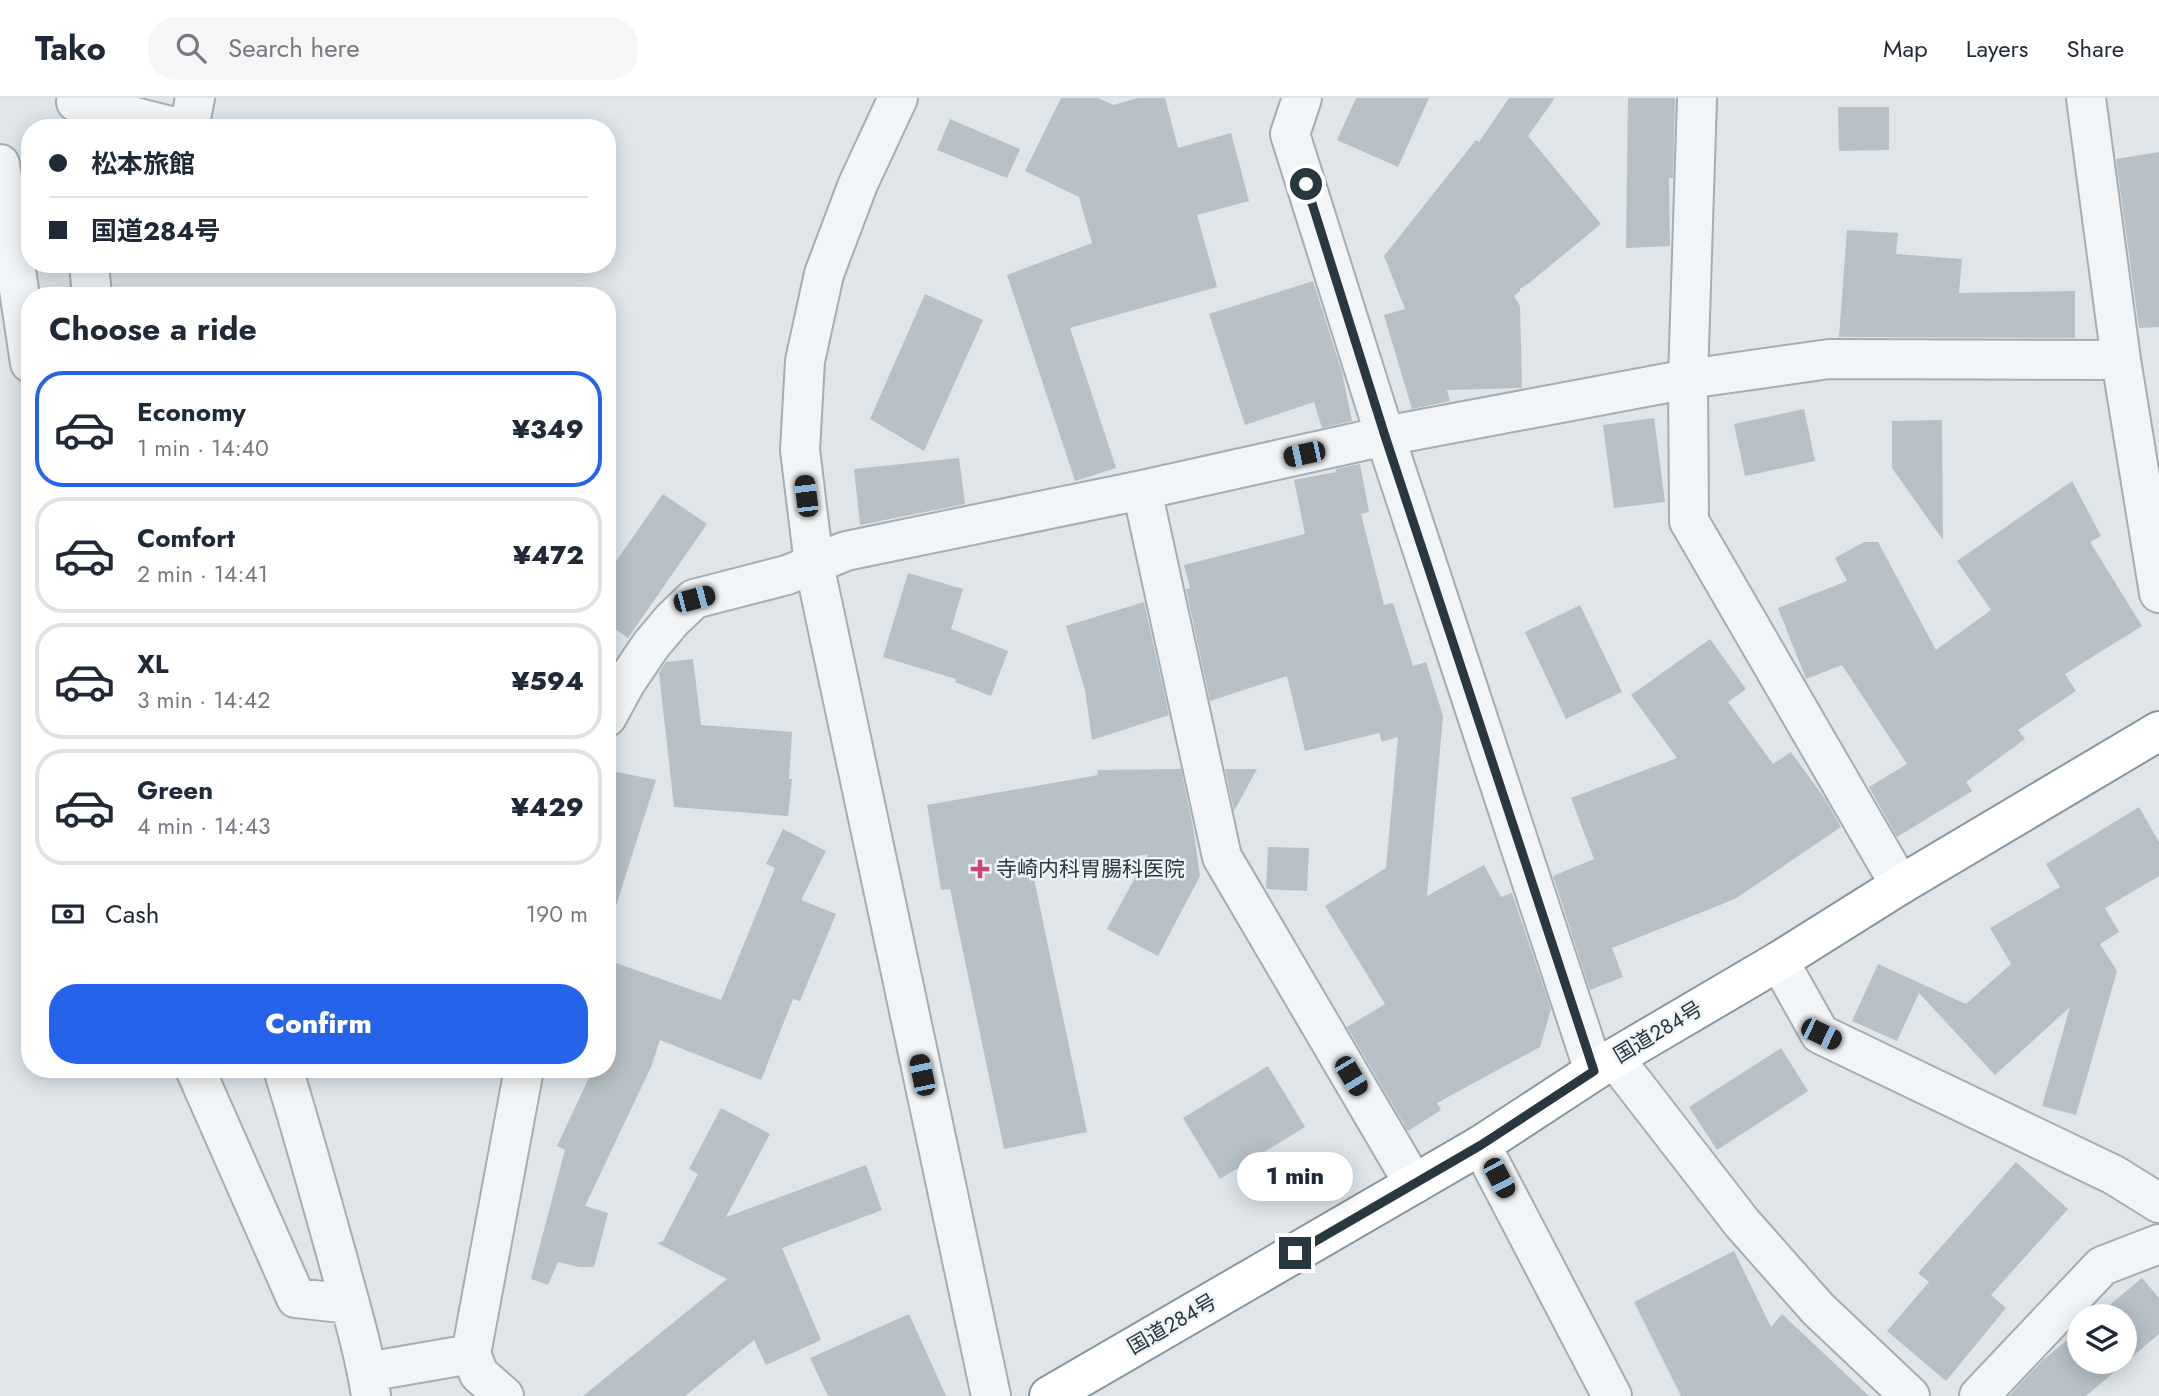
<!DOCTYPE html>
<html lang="en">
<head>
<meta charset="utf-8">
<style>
  body { margin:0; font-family:Jost,"Noto Sans JP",sans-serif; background:#f6f6f7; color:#1f2937; height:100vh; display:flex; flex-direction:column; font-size:26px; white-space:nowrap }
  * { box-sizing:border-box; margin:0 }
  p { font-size:23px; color:#747a83 }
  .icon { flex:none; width:38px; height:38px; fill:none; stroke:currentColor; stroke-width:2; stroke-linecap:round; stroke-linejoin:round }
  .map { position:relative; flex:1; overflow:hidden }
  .drawer { position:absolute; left:21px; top:189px; width:595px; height:791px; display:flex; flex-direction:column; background:#fff; border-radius:28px; box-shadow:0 4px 18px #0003 }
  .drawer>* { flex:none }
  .hud { position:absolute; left:21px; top:21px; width:595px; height:154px; border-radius:28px; box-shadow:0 4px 18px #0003; display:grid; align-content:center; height:154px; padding:0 28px; background:#fff }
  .tools { position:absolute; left:2067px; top:1206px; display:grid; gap:14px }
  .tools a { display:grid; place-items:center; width:70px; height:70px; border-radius:50%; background:#fff; box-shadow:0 4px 18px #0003; font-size:35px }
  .end { position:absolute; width:32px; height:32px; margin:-16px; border:9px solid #283740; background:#fff; box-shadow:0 0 0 4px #fff }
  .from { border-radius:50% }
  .bubble { position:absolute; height:49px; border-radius:24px; background:#fff; box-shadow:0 4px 18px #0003; font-size:23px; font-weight:800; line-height:49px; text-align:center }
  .car { position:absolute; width:21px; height:42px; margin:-21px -10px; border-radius:9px; box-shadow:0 0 5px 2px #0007; background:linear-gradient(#222 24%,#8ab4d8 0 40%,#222 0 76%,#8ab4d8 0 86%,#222 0) }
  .hud b { display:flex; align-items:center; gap:24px; height:66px; font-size:26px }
  .hud b+b { border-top:2px solid #e0e1e3 }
  .hud i { width:18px; height:18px; background:#1f2937 }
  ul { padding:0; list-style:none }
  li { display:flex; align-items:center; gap:21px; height:116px; margin:0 14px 10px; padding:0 14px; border:4px solid #e0e1e3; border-radius:28px }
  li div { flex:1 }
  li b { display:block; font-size:26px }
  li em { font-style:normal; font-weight:800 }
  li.active { border-color:#2563eb }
  li>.icon { width:63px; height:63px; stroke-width:1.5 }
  h2 { padding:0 28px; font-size:32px; line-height:84px }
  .pay { display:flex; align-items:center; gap:18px; height:77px; padding:0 28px; font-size:26px }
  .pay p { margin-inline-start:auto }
  .button { display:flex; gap:14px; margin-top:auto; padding:14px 28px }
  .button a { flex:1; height:80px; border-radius:28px; background:#2563eb; color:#fff; font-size:28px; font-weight:800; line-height:80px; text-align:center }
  header { display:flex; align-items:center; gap:42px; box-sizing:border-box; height:98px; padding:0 35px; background:#fff; border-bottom:2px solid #e0e1e3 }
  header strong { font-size:33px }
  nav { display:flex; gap:38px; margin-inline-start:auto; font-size:24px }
  .search { width:490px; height:63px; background:#f6f6f7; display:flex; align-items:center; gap:18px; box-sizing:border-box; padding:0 24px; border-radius:28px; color:#747a83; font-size:26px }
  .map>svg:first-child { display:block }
  .building { fill:#b7c0c6 }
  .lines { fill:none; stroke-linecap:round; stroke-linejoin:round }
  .minor-casing { stroke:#a4adb3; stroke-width:42 }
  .highway-casing { stroke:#8797a0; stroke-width:42 }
  .minor { stroke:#f2f5f7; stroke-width:38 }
  .highway { stroke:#fff; stroke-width:38 }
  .route { stroke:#283740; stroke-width:9 }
  .poi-dot { fill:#d0427a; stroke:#eff4f6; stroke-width:2.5 }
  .labels { text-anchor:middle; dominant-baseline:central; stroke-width:5; stroke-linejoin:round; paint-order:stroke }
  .poi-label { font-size:21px; fill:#283740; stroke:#eff4f6; text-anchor:start }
  .street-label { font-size:21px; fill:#283740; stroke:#eff4f6 }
</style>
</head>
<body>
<header>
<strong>Tako</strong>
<div class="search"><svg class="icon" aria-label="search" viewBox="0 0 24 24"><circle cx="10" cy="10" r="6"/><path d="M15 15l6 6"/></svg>Search here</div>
<nav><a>Map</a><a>Layers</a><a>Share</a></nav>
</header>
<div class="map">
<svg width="2159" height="1298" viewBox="0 0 2159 1298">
  <rect width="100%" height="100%" fill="#dfe5e9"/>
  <path class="building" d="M1061 0H1098L1113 7 1138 0H1165L1178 50 1231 35 1249 103 1197 117 1217 189 1070 230 1116 370 1075 383 1007 177 1092 145 1079 99 1025 73Z
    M1356 0H1429L1398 69 1337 42Z
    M1509 0H1555L1528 38 1601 126 1529 185 1520 191V193L1514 198 1520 208 1522 290 1447 292 1450 303 1412 311 1384 217 1405 211 1384 158 1476 42 1479 44Z
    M1628 0H1675L1673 80H1669L1670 148 1626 150Z
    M1838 9H1889V52L1839 53Z
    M950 21 1020 51 1007 80 937 52Z
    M2159 54V229L2139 230 2116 61Z
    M1847 132 1898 135 1896 156 1962 161 1959 195 2075 193V240L1839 239Z
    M1313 183 1342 274 1352 323 1322 330 1314 304 1245 327 1209 216Z
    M925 196 983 222 924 353 870 321Z
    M1804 311 1815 363 1745 378 1734 326Z
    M1654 320 1665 404 1614 410 1603 327Z
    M1942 322 1943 442 1892 370V323Z
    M959 360 965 406 860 427 854 371Z
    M1360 366 1369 414 1361 416 1384 507 1393 505 1413 568 1426 564 1443 618 1427 798 1484 767 1501 799 1512 795 1551 911 1540 949 1437 1005 1441 1012 1408 1033 1347 929 1385 906 1325 808 1386 770 1398 639 1382 644 1379 635 1305 653 1287 578 1210 603 1186 491 1190 490 1184 467 1305 436 1294 382 1336 374V371Z
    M2072 383 2101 438 2090 444 2142 528 2065 576 2076 593 2018 632 2025 641 1966 684 1972 693 1897 739 1869 689 1907 666 1842 567 1806 581 1778 510 1847 483 1835 460 1864 444H1878L1936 552 1991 512 1957 463Z
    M663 396 707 426 628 540 607 525V476Z
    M908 475 963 491 951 531 1008 553 991 598 955 584 956 581 883 559Z
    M1144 504 1169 617 1092 642 1085 592 1066 528Z
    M1580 507 1622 594 1566 621 1525 534Z
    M1710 541 1746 591 1728 604 1773 666 1791 654 1825 701 1841 729 1735 801 1612 850 1623 879 1590 892 1553 778 1594 761 1571 700 1677 660 1631 597Z
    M693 561 701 627 792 634 789 681H792L788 718 674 709 659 575 666 564Z
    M1181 671 1193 729 1200 778 1158 858 1107 831 1148 756 1033 776 1087 1034 1004 1051 950 791 941 792 927 707 1098 677 1097 672Z
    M1225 671H1257L1234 713Z
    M607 672 656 682 615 811 607 809Z
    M2139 709 2159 744V778L2105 810 2119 834 2100 846 2117 873 2076 1017 2042 1008 2070 909 1995 977 1919 895 1897 943 1852 923 1878 866 1966 906 2011 866 1990 830 2060 789 2046 766Z
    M783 731 826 753 801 802 836 816 800 903 793 901 761 982 660 942 651 969 585 1108 608 1115 594 1169H579L558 1164 548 1187 531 1181 565 1052 557 1048 593 971H607V862L721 902 775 770 766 766Z
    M1268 749 1309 750 1307 793 1266 791Z
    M1781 950 1808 993 1717 1052 1689 1009Z
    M1268 968 1305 1029 1220 1081 1183 1020Z
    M721 1010 770 1036 726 1119 866 1067 882 1112 782 1150 821 1242 766 1267 754 1242 685 1298H583L727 1181 657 1145 663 1143 698 1076 689 1071Z
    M2016 1064 2068 1111 1991 1197 2006 1210 1946 1283 1887 1233 1929 1184 1918 1175Z
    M1734 1153 1771 1229 1782 1216 1869 1298H1681L1634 1204Z
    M2142 1180 2159 1200V1236L2086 1298H2009L2042 1263 2079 1232V1264H2124V1218H2096Z
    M909 1216 946 1298H828L810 1260Z"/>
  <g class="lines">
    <g class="minor-casing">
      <path id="minor" d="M898 0 858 86 824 176 805 263 800 352 814 466 991 1298
        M1302 0 1290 36 1385 338 1594 973
        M1697 0 1688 281 1689 423 1900 787
        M2086 0 2121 262 2159 495
        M76 4 178 30
        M189 30 195 0
        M0 66 30 265
        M89 166 92 198
        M1142 392 1222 759 1414 1086
        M607 619 626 584 651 547 672 522 694 501 787 477 846 453 1142 392 1385 338 1688 281 1829 261 2121 262
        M1779 863 1820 936 2114 1077 2159 1105
        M1614 960 1742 1125 1818 1211 1910 1298
        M195 971 296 1200 350 1206
        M283 971C303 1035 320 1098 338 1162 350 1207 364 1252 371 1298
        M1481 1047 1612 1298
        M367 1274 471 1256
        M504 1298 479 1276 471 1256 524 971
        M1979 1298 2102 1168 2159 1146"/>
    </g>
    <g class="highway-casing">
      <path id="highway" d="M1049 1298 1481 1047 1614 960 1779 863 1900 787 2159 633"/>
    </g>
    <use href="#minor" class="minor"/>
    <use href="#highway" class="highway"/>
  </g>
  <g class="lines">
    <path class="route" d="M1295 1155 1481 1047 1594 973 1385 338 1306 86"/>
  </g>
  <path class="poi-dot" d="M976.5 760.5h7v7h7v7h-7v7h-7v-7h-7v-7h7z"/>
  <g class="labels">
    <g class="poi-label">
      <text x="996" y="771">寺崎内科胃腸科医院</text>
    </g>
    <g class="street-label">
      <text transform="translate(1658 934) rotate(-31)">国道284号</text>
      <text transform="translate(1172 1226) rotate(-30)">国道284号</text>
    </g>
  </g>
</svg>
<div class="tools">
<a><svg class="icon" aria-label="layers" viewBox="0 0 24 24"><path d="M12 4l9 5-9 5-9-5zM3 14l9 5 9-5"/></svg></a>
</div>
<i class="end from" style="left:1306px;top:86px"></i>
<i class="end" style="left:1295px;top:1155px"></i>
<div class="bubble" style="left:1237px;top:1054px;width:116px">1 min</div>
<i class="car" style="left:1304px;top:356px;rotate:258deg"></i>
<i class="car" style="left:806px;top:398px;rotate:353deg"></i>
<i class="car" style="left:694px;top:501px;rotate:75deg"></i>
<i class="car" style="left:1821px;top:936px;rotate:116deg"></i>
<i class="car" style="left:922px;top:977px;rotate:348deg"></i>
<i class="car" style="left:1351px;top:978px;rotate:149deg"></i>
<i class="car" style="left:1499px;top:1080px;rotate:152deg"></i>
<div class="hud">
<b><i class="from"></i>松本旅館</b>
<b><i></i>国道284号</b>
</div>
<section class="drawer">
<h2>Choose a ride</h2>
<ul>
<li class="active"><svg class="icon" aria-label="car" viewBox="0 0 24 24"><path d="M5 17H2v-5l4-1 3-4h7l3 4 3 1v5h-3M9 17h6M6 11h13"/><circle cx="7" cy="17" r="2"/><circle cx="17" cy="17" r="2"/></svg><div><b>Economy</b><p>1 min · 14:40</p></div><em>¥349</em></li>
<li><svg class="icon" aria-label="car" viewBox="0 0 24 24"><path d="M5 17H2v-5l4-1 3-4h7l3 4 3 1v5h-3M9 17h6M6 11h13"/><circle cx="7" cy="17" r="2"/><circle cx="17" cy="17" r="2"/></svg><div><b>Comfort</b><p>2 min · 14:41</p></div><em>¥472</em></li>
<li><svg class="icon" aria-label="car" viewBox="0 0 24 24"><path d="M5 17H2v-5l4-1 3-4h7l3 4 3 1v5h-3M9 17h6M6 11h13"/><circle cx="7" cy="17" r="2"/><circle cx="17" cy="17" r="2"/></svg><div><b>XL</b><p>3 min · 14:42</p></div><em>¥594</em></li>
<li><svg class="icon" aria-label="car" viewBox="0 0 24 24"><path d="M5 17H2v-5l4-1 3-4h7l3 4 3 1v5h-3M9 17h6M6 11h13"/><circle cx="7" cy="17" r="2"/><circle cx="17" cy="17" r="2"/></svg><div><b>Green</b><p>4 min · 14:43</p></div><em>¥429</em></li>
</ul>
<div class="pay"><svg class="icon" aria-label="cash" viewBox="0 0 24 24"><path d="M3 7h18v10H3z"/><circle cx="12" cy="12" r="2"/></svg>Cash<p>190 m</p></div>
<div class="button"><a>Confirm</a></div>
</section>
</div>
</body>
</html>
